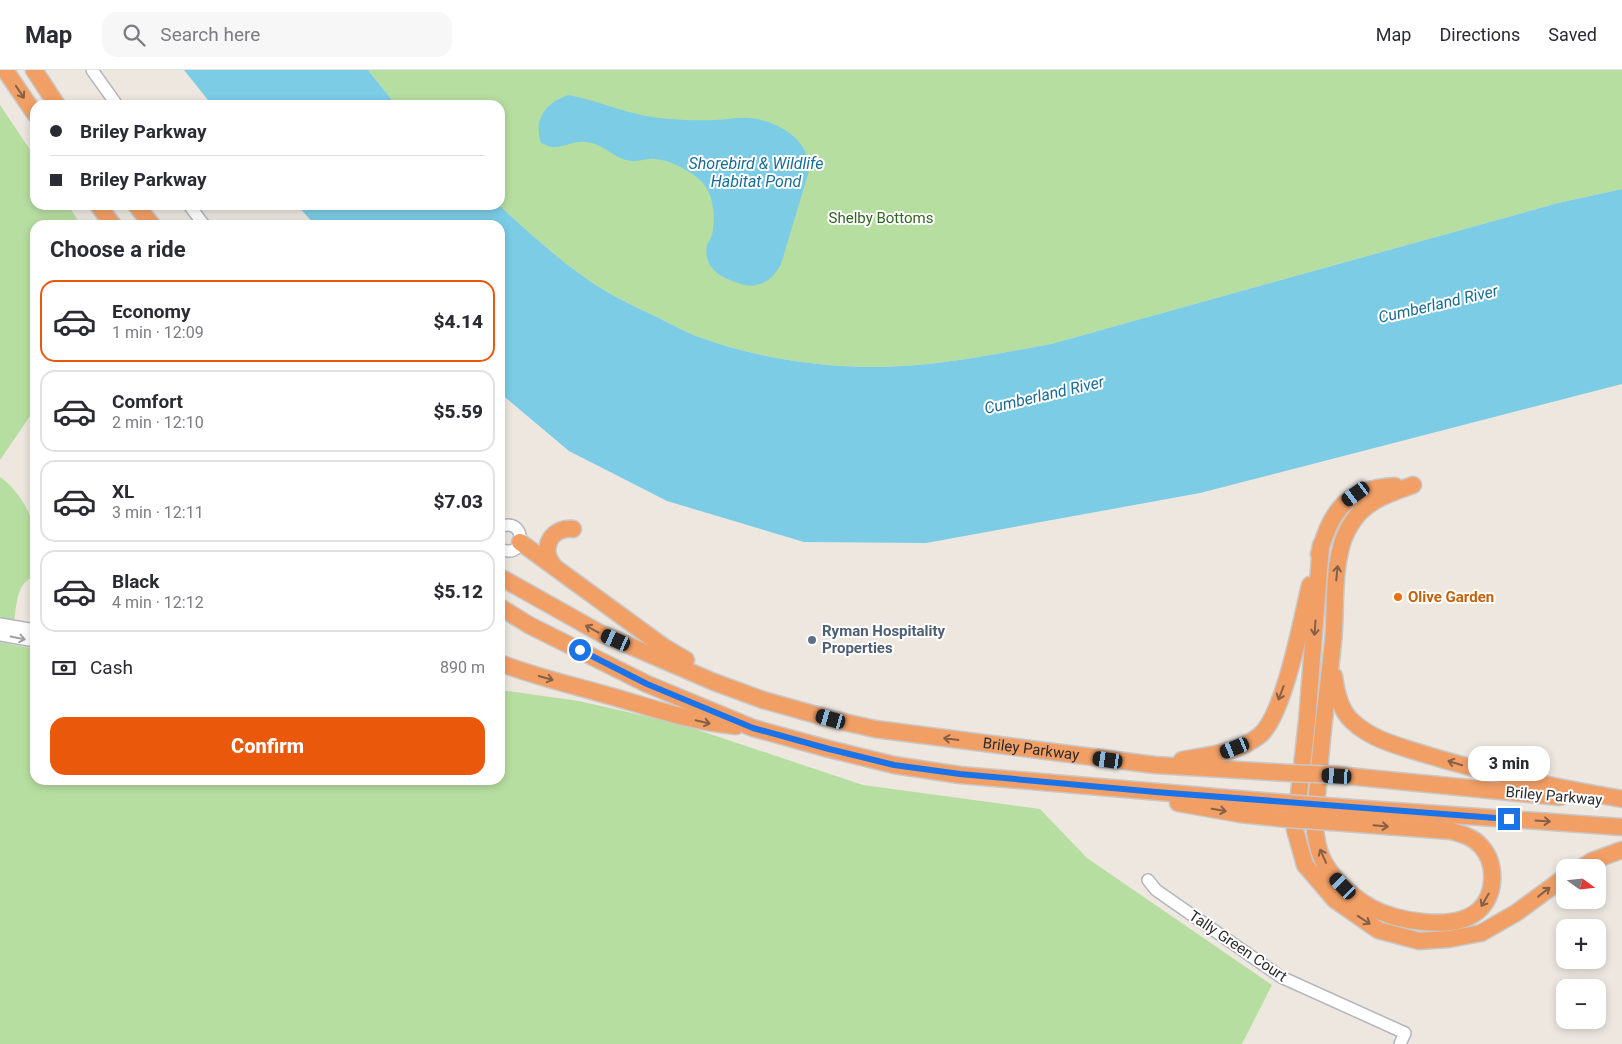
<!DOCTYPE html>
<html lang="en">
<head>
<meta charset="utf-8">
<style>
  body { margin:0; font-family:Roboto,sans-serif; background:#f7f7f7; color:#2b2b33; height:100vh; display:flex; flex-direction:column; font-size:19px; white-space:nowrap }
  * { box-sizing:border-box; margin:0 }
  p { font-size:16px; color:#7c7c81 }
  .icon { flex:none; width:28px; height:28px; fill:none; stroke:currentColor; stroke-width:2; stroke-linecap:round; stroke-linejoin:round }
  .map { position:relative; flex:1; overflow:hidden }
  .panel { position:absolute; left:30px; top:150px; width:475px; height:565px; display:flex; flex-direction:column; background:#fff; border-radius:15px; box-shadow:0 2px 8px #0003 }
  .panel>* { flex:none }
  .hud { position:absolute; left:30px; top:30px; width:475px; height:110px; border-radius:15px; box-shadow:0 2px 8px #0003; display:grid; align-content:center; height:110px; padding:0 20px; background:#fff }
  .needle { width:32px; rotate:105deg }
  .buttons { position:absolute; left:1556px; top:789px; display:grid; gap:10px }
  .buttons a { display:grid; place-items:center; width:50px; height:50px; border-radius:10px; background:#fff; box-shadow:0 2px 8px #0003; font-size:25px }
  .end { position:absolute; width:22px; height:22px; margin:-11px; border:6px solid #1a73e8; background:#fff; box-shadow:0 0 0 2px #fff }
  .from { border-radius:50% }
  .bubble { position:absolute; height:35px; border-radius:15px; background:#fff; box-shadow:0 2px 8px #0003; font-size:16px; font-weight:800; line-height:35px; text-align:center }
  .car { position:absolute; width:15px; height:30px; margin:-15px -8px; border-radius:6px; box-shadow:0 0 4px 1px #0007; background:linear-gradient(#222 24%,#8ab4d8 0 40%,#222 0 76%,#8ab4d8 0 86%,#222 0) }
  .hud b { display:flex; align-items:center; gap:18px; height:48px; font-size:19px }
  .hud b+b { border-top:1px solid #e1e1e2 }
  .hud i { width:12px; height:12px; background:#2b2b33 }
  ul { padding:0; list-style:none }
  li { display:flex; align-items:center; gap:15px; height:82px; margin:0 10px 8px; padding:0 10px; border:2px solid #e1e1e2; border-radius:15px }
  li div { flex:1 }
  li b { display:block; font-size:19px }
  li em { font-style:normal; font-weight:800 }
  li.active { border-color:#ea580c }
  li>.icon { width:45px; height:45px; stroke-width:1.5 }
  h2 { padding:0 20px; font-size:22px; line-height:60px }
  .pay { display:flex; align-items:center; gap:12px; height:55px; padding:0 20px; font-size:19px }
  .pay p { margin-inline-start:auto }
  .cta { display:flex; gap:10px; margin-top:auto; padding:10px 20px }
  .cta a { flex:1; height:58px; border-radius:15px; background:#ea580c; color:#fff; font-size:20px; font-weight:800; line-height:58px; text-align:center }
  header { display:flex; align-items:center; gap:30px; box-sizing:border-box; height:70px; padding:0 25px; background:#fff; border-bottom:1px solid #e1e1e2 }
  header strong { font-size:24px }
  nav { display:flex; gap:28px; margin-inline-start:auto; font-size:18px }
  .search { width:350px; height:45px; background:#f7f7f7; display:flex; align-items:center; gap:12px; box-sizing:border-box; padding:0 18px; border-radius:15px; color:#7c7c81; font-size:19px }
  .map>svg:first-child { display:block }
  .green { fill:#b7dea1 }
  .water { fill:#7ccce6 }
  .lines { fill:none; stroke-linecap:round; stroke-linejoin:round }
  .minor-casing { stroke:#b3b6be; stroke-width:14 }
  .highway-casing { stroke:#c8c8c8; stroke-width:19 }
  .minor { stroke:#fff; stroke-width:11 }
  .highway { stroke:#f29f66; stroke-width:16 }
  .highway-bridge-casing { stroke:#c8c8c8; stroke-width:19; stroke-linecap:butt }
  .highway-bridge { stroke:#f29f66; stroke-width:16 }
  .oneway { stroke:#856046 }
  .oneway2 { stroke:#a0a0a0 }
  .route { stroke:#1a73e8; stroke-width:6 }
  .food-dot { fill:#e8710a; stroke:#fff; stroke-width:2 }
  .service-dot { fill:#5c6f8a; stroke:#fff; stroke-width:2 }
  .labels { text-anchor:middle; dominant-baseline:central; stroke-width:4; stroke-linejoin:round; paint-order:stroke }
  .park-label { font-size:15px; fill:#306521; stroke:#fff }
  .food-label { font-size:15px; font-weight:bold; fill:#c56008; stroke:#fff; text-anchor:start }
  .service-label { font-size:15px; font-weight:bold; fill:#4e5e75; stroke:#fff; text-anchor:start }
  .street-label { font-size:15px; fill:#2c2c2c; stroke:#fff }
  .water-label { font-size:16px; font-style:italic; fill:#196c94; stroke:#fff }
</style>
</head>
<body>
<header>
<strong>Map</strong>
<div class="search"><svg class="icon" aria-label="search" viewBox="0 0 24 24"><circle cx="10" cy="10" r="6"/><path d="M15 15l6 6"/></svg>Search here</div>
<nav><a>Map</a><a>Directions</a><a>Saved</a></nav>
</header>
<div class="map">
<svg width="1622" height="974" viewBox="0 0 1622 974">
  <rect width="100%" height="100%" fill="#ede7e0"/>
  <path class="green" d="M368 0H1622V119L1558 133 1051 274C991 285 929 298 867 297 810 296 750 286 696 266 684 261 671 254 659 248 631 235 604 222 580 204 551 183 525 159 499 135L500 35H396Z
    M0 35 35 87V135H68L81 155H35V339L0 390Z
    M0 407C17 419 32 442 35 463 37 476 35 492 35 506 16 513 17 534 14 551L0 550Z
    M0 572 35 579V710H500V620L579 631 680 654 863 715 1040 739 1087 788 1272 915 1242 974H0Z"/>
  <path class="water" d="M184 0H368L396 35H212Z
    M569 25C595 30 620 41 646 46 669 50 693 51 715 50 727 50 738 47 750 48 778 51 811 70 809 101L781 194C776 204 768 213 756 215 747 217 738 213 730 210 715 205 703 192 707 175 708 172 711 169 712 165 716 147 714 124 701 111 690 100 664 87 649 89 640 90 633 93 623 89 610 84 601 73 586 72 574 70 563 78 552 77 549 77 544 74 541 73 533 49 546 32 569 25Z
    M1622 119V314L1200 423 926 473 804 472 667 431 569 381 500 323V155H315L297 135H499C525 159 551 183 580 204 604 222 631 235 659 248 671 254 684 261 696 266 750 286 810 296 867 297 929 298 991 285 1051 274L1558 133Z"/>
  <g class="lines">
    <g class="minor-casing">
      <path id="minor" d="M92 0 117 35
        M189 135 204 155
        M500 457C526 445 528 491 500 479
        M0 554 35 560
        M0 565 35 571
        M1148 810 1156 820 1281 907 1405 963 1400 974"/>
    </g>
    <g class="highway-casing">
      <g id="highway">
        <path d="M5 0 35 44"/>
        <path d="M34 0 57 35"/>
        <path d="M98 135 113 155"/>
        <path d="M136 135 152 155"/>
        <path d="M520 472 664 577 686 590"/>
        <path d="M1321 475 1307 651 1295 760 1305 795 1335 830 1378 860 1419 871 1449 869 1481 863 1516 843 1565 807"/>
        <path d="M1319 484C1331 439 1348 418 1395 416"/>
        <path d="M553 495C540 478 551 457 573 459"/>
        <path id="s1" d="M500 507 600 563 714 612 763 630 831 649 875 659 1108 689 1155 695 1289 703"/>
        <path d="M500 537 529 555 647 614 753 658 829 679 894 695 960 705 1287 733"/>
        <path d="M500 593C533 606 568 614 603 624 647 636 690 652 736 656"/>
        <path d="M1334 606C1336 622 1340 640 1352 651 1372 670 1399 676 1424 684 1489 704 1555 717 1622 729"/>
        <path d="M1182 690C1208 685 1237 683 1259 666 1284 647 1302 548 1310 515"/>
        <path d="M1337 705 1560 727"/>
        <path d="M1178 733 1240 744 1287 749"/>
        <path d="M1338 737 1622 757"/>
        <path d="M1332 752 1451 761C1462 764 1473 767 1481 776 1497 794 1496 825 1478 841 1453 862 1396 851 1370 837 1350 825 1330 807 1321 786 1318 778 1316 768 1315 760 1313 746 1317 729 1318 715 1321 667 1328 620 1333 572 1336 544 1333 514 1339 486 1341 475 1345 463 1351 454 1365 431 1388 424 1413 415"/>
        <path d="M1581 798 1592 791 1622 780"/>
      </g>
    </g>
    <use href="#minor" class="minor"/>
    <use href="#highway" class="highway"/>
    <g class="highway-bridge-casing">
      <path id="highway-bridge" d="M1289 703 1337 705
        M1287 733 1338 737
        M1287 749 1332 752"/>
    </g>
    <use href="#highway-bridge" class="highway-bridge"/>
  </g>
  <defs><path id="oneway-shaft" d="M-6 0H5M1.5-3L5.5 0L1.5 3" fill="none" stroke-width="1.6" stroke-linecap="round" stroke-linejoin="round" transform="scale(1.25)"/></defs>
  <g class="oneway">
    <use href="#oneway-shaft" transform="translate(20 22) rotate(56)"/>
    <use href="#oneway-shaft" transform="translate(1337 503) rotate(-84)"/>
    <use href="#oneway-shaft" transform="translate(1315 558) rotate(94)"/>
    <use href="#oneway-shaft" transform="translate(592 559) rotate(-151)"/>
    <use href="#oneway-shaft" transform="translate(546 608) rotate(16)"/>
    <use href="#oneway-shaft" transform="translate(1281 623) rotate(111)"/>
    <use href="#oneway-shaft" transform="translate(703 652) rotate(13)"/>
    <use href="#oneway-shaft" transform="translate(951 669) rotate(-173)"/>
    <use href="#oneway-shaft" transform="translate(1455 693) rotate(-163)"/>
    <use href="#oneway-shaft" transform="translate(1219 740) rotate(9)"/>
    <use href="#oneway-shaft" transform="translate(1543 751) rotate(4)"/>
    <use href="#oneway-shaft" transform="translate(1381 756) rotate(5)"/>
    <use href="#oneway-shaft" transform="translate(1323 786) rotate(-114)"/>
    <use href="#oneway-shaft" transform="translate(1544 822) rotate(-38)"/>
    <use href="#oneway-shaft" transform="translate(1485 830) rotate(120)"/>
    <use href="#oneway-shaft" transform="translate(1364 850) rotate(34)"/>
  </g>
  <use class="oneway2" href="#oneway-shaft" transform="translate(18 568) rotate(11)"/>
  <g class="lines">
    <path class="route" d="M580 580 647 614 753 658 829 679 894 695 960 704 1156 722 1509 749"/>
  </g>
  <circle class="food-dot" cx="1398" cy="527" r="5"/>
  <circle class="service-dot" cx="812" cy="570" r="5"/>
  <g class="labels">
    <g class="park-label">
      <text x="881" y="148">Shelby Bottoms</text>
    </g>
    <g class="food-label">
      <text x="1408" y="527">Olive Garden</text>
    </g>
    <g class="service-label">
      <text x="822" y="561">Ryman Hospitality<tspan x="822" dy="17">Properties</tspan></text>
    </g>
    <g class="street-label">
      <text stroke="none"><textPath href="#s1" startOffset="564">Briley Parkway</textPath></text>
      <text transform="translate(1554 726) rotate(5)">Briley Parkway</text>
      <text transform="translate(1238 876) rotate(34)">Tally Green Court</text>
    </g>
    <g class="water-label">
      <text x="756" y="93">Shorebird &amp; Wildlife<tspan x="756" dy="18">Habitat Pond</tspan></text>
      <text transform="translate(1438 234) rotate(-13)">Cumberland River</text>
      <text transform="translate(1044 325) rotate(-13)">Cumberland River</text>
    </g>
  </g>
</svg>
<div class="buttons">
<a><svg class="needle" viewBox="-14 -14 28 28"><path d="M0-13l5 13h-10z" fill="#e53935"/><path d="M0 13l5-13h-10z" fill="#7c7c81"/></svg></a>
<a>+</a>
<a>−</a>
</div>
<i class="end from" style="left:580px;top:580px"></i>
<i class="end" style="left:1509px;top:749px"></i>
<div class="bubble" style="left:1468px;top:676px;width:82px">3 min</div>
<i class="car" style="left:1356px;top:424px;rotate:234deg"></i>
<i class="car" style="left:616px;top:570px;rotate:294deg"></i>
<i class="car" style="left:831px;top:649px;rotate:286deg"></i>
<i class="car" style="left:1235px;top:678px;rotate:248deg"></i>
<i class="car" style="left:1108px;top:690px;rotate:278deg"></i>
<i class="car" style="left:1337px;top:706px;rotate:273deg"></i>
<i class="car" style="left:1343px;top:816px;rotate:316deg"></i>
<div class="hud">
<b><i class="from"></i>Briley Parkway</b>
<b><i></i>Briley Parkway</b>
</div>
<section class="panel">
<h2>Choose a ride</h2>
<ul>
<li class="active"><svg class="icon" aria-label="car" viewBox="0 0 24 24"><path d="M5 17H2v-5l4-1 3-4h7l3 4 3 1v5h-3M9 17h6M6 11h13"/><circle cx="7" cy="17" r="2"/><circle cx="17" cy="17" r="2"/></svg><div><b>Economy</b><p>1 min · 12:09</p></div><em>$4.14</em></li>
<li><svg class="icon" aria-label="car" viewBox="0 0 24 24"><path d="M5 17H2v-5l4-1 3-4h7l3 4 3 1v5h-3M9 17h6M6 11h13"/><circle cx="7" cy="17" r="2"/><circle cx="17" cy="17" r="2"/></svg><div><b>Comfort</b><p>2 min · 12:10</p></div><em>$5.59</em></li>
<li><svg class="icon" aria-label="car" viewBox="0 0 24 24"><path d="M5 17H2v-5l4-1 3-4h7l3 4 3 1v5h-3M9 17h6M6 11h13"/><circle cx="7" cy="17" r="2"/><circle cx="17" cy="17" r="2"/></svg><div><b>XL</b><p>3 min · 12:11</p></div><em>$7.03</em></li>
<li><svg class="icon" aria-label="car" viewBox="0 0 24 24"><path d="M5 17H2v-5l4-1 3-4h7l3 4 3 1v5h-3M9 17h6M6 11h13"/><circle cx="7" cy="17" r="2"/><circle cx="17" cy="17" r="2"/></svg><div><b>Black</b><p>4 min · 12:12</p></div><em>$5.12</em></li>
</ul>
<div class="pay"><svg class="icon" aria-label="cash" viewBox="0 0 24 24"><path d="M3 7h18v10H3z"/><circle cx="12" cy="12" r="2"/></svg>Cash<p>890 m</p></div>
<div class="cta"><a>Confirm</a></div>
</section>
</div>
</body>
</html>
